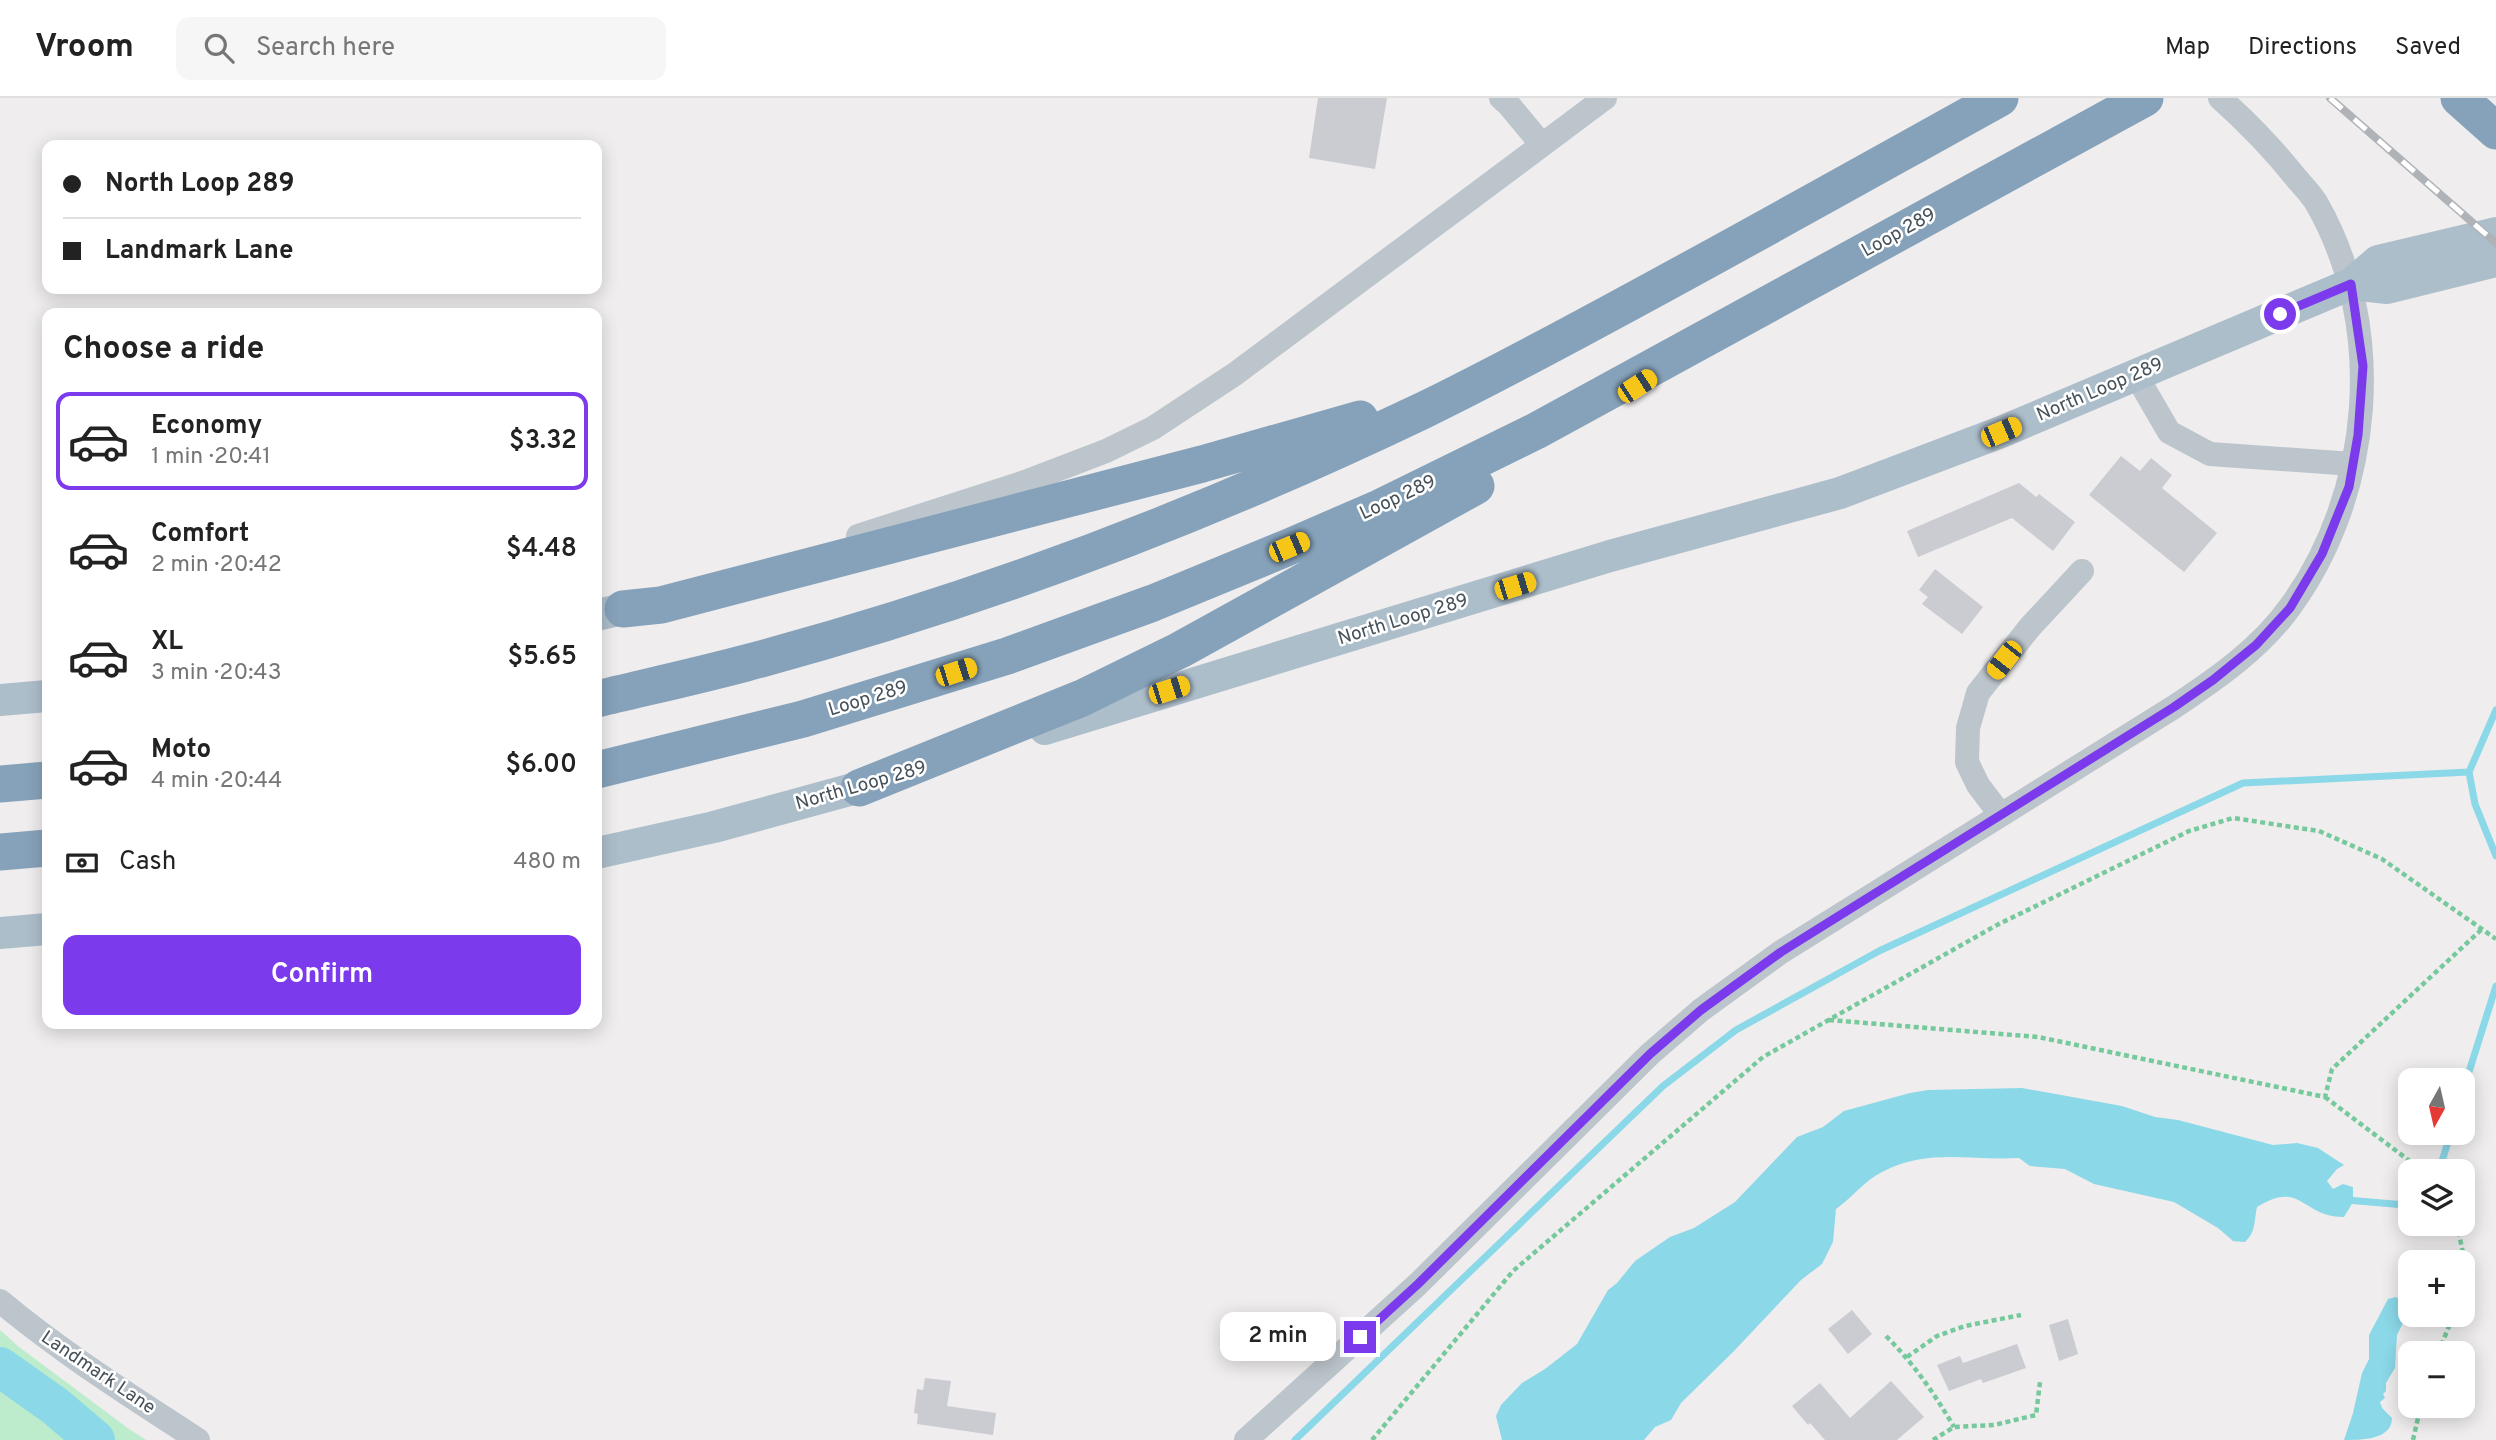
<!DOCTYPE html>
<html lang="en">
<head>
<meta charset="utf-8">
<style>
  body { margin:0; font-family:Overpass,sans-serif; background:#f6f6f6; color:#222; height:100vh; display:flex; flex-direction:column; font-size:26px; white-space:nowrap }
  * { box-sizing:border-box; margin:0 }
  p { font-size:23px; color:#767676 }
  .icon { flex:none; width:38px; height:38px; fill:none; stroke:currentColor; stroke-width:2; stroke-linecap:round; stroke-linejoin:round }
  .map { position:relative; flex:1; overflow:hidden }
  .drawer { position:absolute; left:42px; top:210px; width:560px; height:721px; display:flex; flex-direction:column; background:#fff; border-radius:14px; box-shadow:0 4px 18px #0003 }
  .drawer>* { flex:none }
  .banner { position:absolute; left:42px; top:42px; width:560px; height:154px; border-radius:14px; box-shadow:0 4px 18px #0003; display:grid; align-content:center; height:154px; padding:0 21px; background:#fff }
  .needle { width:46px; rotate:188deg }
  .buttons { position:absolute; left:2398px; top:970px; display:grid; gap:14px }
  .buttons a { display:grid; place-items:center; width:77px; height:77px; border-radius:14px; background:#fff; box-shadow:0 4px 18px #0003; font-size:35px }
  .end { position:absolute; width:32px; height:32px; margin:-16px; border:9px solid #7c3aed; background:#fff; box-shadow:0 0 0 4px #fff }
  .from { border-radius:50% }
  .bubble { position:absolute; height:49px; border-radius:14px; background:#fff; box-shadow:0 4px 18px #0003; font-size:23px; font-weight:600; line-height:49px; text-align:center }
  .car { position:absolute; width:21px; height:42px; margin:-21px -10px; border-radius:9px; box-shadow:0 0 5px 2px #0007; background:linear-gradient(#f5c518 24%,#345 0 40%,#f5c518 0 76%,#345 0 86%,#f5c518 0) }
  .banner b { display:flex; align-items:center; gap:24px; height:66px; font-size:26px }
  .banner b+b { border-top:2px solid #e0e0e0 }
  .banner i { width:18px; height:18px; background:#222 }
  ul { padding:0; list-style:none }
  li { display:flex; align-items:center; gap:21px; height:98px; margin:0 14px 10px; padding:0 7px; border:4px solid transparent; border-radius:14px }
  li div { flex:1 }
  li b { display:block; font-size:26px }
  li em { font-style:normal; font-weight:600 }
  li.current { border-color:#7c3aed }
  li>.icon { width:63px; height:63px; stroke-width:1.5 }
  h2 { padding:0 21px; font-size:32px; line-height:84px }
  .pay { display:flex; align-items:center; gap:18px; height:77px; padding:0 21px; font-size:26px }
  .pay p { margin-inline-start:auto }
  .action { display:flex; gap:14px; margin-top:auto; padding:14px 21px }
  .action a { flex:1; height:80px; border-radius:14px; background:#7c3aed; color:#fff; font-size:28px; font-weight:600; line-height:80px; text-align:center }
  header { display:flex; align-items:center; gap:42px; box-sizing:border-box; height:98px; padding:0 35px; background:#fff; border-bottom:2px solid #e0e0e0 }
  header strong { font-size:33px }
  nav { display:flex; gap:38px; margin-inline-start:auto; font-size:24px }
  .search { width:490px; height:63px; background:#f6f6f6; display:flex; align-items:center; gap:18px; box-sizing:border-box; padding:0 24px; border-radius:14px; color:#767676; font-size:26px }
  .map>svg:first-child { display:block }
  .green { fill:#bceccc }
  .water { fill:#8bd8e8 }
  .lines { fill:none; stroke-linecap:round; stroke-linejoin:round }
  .stream { stroke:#8bd8e8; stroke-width:7 }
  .river { stroke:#8bd8e8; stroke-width:40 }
  .building { fill:#caccd2 }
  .path { stroke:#76c99c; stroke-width:4.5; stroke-dasharray:5 3.5; stroke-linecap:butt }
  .minor { stroke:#bcc5cc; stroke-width:24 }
  .major { stroke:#adbecb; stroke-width:32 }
  .highway { stroke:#86a2ba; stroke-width:37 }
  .rail-casing { stroke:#afb2b7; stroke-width:8 }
  .rail { stroke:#fff; stroke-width:5; stroke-dasharray:16; stroke-linecap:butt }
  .route { stroke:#7c3aed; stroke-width:9 }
  .labels { text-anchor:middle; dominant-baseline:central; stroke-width:5; stroke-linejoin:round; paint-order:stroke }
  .street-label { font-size:19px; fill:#465159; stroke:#fff }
</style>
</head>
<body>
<header>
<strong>Vroom</strong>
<div class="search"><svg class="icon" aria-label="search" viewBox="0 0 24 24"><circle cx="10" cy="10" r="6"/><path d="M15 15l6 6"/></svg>Search here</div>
<nav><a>Map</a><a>Directions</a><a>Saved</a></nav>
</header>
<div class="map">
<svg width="2496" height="1342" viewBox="0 0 2496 1342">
  <rect width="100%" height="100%" fill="#efeded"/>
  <path class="green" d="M0 1232 19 1249 129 1331 146 1342H0Z"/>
  <path class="water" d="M2022 990 2122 1008 2155 1019 2178 1022 2273 1047 2297 1045 2318 1050 2344 1067 2337 1071 2327 1083 2333 1091 2343 1086 2353 1089V1104L2344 1119C2301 1119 2302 1081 2257 1109 2254 1123 2256 1134 2245 1144L2233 1143 2218 1130 2174 1104 2094 1086 2065 1071 2030 1068 2019 1060C1969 1063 1929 1050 1882 1074 1864 1083 1852 1100 1836 1111L1833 1144 1822 1166 1801 1182 1734 1253 1681 1305 1671 1322 1655 1329 1644 1342H1502L1496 1318 1501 1307 1522 1285 1545 1271 1577 1246 1608 1192 1617 1185 1635 1163 1670 1139 1694 1130 1735 1104 1797 1039 1823 1029 1844 1013 1910 995 1928 992Z
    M2396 1199 2406 1206 2407 1217 2397 1237 2395 1270 2386 1285V1293L2383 1296 2385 1300 2380 1304 2382 1310 2392 1320C2392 1342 2361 1342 2344 1342L2353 1315 2362 1275 2369 1261V1237L2388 1201Z"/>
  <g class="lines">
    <path class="stream" d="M2496 612 2469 674 2475 706 2496 758
      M2462 996 2496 888
      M2439 1073 2451 1034
      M2347 1102 2405 1107 2410 1102
      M1295 1342 1663 988 1736 932 1879 853 2243 685 2469 674"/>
    <path class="river" d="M0 1269 55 1308 95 1342"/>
  </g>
  <path class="building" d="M1318 0H1387L1375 71 1309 60Z
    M2121 358 2140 373 2151 360 2172 377 2162 390 2217 435 2184 474 2089 397Z
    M2019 385 2036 399 2039 396 2075 424 2053 453 2012 420 1918 459 1907 433Z
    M1935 471 1983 509 1962 536 1922 506 1928 499 1919 492Z
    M1852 1212 1872 1236 1848 1256 1828 1231Z
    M2068 1221 2078 1256 2059 1263 2049 1227Z
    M2017 1246 2026 1270 1983 1285 1981 1281 1949 1293 1937 1267 1960 1258 1963 1265Z
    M925 1280 951 1283 947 1308 996 1315 993 1337 917 1326 918 1316 914 1315 917 1291 923 1292Z
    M1891 1283 1924 1319 1897 1342H1825L1810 1325 1808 1327 1792 1308 1820 1285 1850 1320Z"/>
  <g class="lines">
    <path class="path" d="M1829 922 2038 939 2325 999 2332 971 2482 831
      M2325 999 2423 1073
      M2457 1125 2465 1166 2462 1178
      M1886 1238C1914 1266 1934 1295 1954 1329
      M2438 1255 2454 1216
      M1907 1259 1937 1238 1965 1228 2021 1217
      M1372 1342 1513 1173 1763 959 1997 827 2189 733 2233 720 2319 733 2382 761 2496 841
      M1933 1342 1954 1329 1994 1327 2036 1317 2040 1284
      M2413 1342 2421 1307"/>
    <path class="minor" d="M1501 0 1509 7 1542 47
      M2136 277 2169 334 2210 356 2353 366
      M858 438 1025 384 1106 353 1153 330 1235 276 1605 0
      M2000 716 1978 687 1967 664 1968 630 1978 595 2030 529 2082 473
      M0 1203C62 1255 131 1298 198 1342
      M1246 1342 1418 1186 1650 956 1701 912 1781 854 2174 609C2216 581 2260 551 2290 509 2373 395 2387 229 2317 106 2312 97 2304 89 2297 81 2274 52 2248 25 2220 0"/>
    <path class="major" d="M2351 186 2387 190 2496 163
      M597 517 623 511
      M0 602 47 598
      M1045 631 1610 458 1840 395 2001 334 2351 186 2378 163 2496 135
      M597 755 714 729 882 683
      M0 835 47 831"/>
    <path class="highway" d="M2459 0 2496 33
      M623 511 661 507 1202 366 1360 321
      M597 601C647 589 697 578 746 565 980 503 1207 416 1424 312 1496 277 1566 239 1636 201 1758 135 1879 67 2000 0
      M597 672 803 621 1007 558 1153 505 1289 449 1377 411 1536 333 2145 0
      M0 686 47 682
      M859 690 1082 600 1180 552 1476 388
      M0 754 47 750"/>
    <g class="rail-casing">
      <path id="rail" d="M2330 0 2496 145"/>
    </g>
    <use href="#rail" class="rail"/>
  </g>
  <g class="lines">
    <path class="route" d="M1360 1239 1418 1186 1650 956 1701 912 1781 854 2174 609 2213 582 2256 547 2290 510 2322 456 2349 389 2358 337 2363 268 2351 186 2280 216"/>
  </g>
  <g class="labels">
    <g class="street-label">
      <text transform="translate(1899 135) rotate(-29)">Loop 289</text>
      <text transform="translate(2100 292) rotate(-23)">North Loop 289</text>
      <text transform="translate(1398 400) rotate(-25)">Loop 289</text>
      <text transform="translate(1403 522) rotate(-17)">North Loop 289</text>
      <text transform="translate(868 601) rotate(-17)">Loop 289</text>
      <text transform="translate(861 688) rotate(-16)">North Loop 289</text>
      <text transform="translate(98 1275) rotate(34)">Landmark Lane</text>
    </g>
  </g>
</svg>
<div class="buttons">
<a><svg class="needle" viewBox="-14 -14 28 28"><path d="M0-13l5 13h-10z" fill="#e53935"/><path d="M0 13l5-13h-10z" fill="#767676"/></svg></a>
<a><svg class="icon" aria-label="layers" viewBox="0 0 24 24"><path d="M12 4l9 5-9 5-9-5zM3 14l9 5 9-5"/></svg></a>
<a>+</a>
<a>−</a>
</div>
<i class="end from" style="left:2280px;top:216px"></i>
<i class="end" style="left:1360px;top:1239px"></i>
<div class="bubble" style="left:1220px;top:1214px;width:116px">2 min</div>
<i class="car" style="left:1637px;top:288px;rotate:57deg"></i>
<i class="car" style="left:2001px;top:334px;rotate:67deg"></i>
<i class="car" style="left:1289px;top:449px;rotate:67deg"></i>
<i class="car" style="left:1515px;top:488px;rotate:73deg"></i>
<i class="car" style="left:2004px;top:562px;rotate:218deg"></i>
<i class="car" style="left:956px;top:574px;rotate:72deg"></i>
<i class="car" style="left:1169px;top:592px;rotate:72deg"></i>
<div class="banner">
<b><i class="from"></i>North Loop 289</b>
<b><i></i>Landmark Lane</b>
</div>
<section class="drawer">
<h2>Choose a ride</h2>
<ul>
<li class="current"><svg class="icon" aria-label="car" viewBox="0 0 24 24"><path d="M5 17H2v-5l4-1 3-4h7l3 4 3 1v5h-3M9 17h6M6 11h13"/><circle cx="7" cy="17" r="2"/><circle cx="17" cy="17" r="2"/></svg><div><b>Economy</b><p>1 min · 20:41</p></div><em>$3.32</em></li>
<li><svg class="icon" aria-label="car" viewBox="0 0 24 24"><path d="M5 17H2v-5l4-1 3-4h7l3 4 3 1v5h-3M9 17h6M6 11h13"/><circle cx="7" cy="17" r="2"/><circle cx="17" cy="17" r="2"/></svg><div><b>Comfort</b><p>2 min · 20:42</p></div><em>$4.48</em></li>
<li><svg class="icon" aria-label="car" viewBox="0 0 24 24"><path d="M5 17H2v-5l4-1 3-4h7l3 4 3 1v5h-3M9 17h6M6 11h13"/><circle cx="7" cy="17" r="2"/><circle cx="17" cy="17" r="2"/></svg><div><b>XL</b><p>3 min · 20:43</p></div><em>$5.65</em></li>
<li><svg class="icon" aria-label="car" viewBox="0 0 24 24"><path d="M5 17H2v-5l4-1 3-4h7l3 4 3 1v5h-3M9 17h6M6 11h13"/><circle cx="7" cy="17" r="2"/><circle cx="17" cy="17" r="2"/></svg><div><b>Moto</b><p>4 min · 20:44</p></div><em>$6.00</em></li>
</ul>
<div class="pay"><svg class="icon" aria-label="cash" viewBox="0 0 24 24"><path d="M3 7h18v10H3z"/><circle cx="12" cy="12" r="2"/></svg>Cash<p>480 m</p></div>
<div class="action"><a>Confirm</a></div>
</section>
</div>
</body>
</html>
